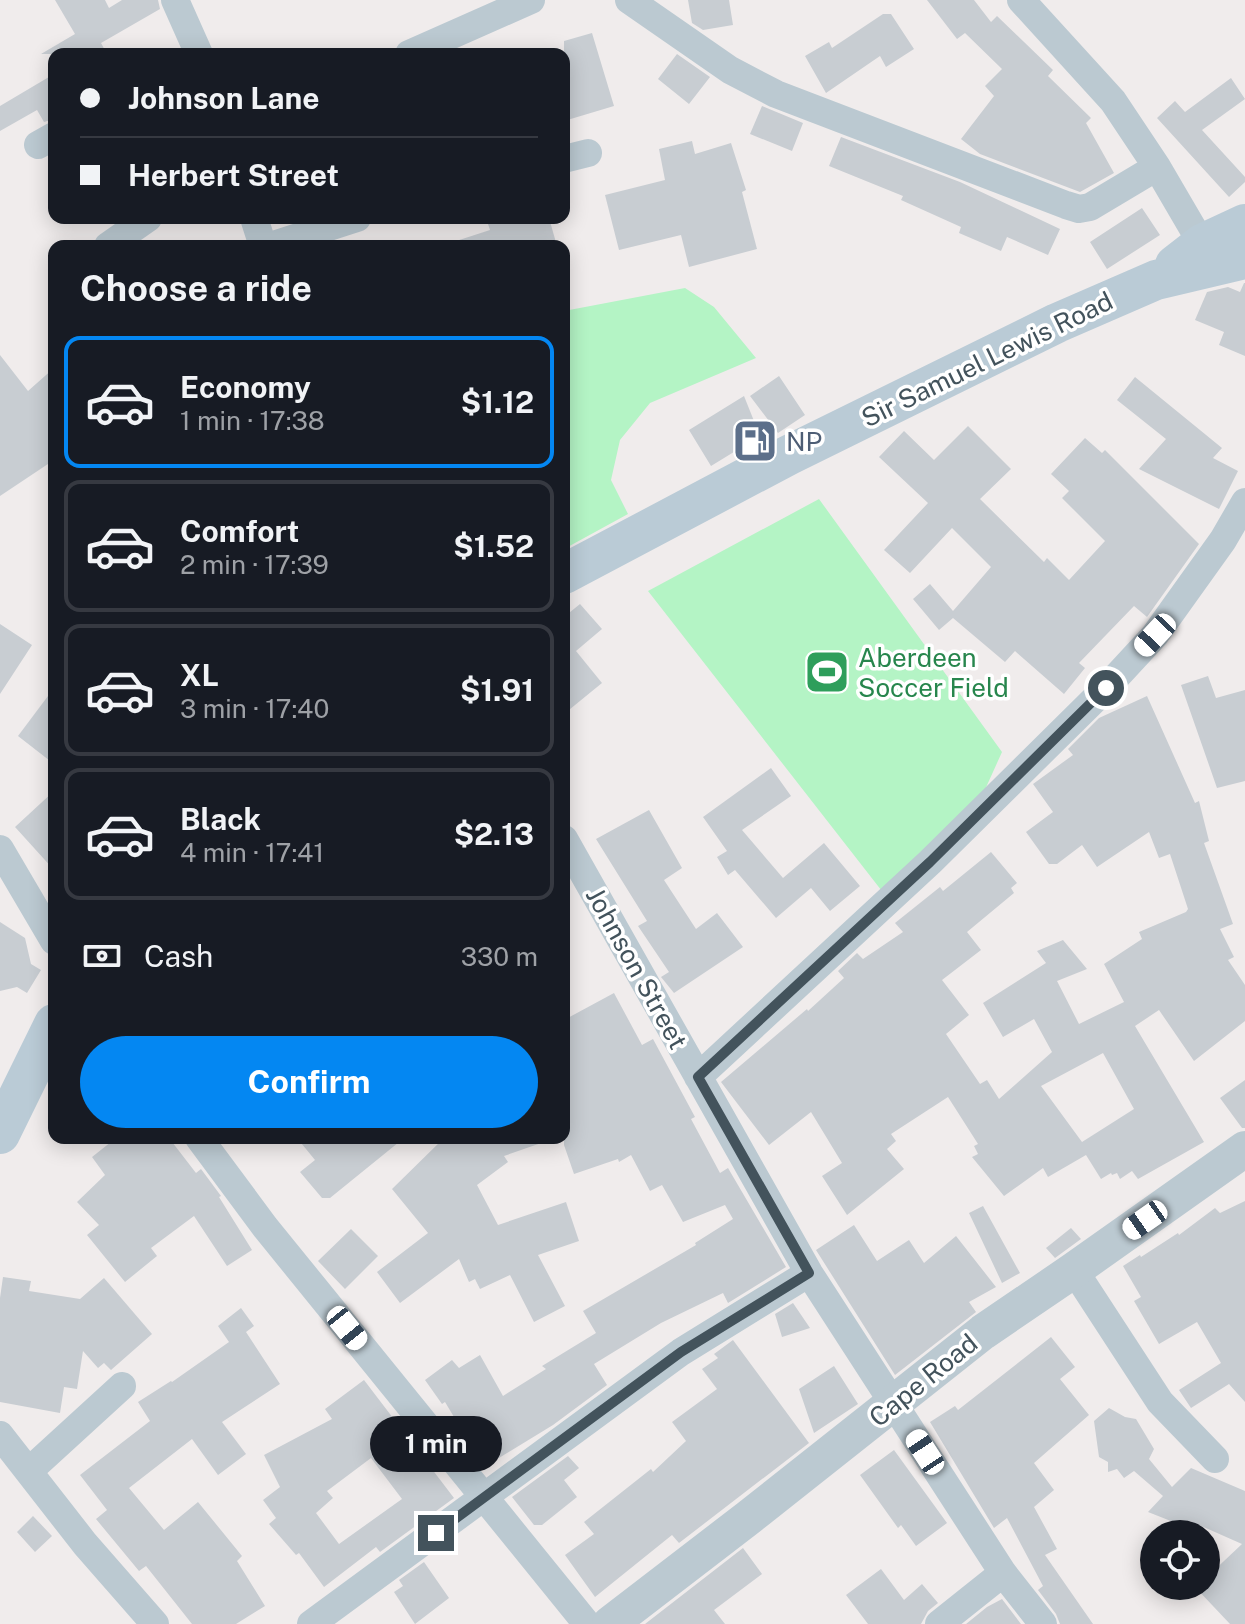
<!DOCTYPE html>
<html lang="en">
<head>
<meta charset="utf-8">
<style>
  body { margin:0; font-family:"Public Sans",sans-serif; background:#242831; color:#f1f3f6; height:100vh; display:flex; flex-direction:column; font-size:30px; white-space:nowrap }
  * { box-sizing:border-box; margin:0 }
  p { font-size:26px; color:#9ea1a6 }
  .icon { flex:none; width:44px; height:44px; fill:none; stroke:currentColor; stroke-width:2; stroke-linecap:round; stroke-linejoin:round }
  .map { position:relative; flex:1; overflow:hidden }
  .panel { position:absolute; left:48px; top:240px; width:522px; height:904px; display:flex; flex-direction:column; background:#171b24; border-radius:16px; box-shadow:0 4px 20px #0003 }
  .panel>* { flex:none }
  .banner { position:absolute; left:48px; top:48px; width:522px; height:176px; border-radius:16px; box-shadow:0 4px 20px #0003; display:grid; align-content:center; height:176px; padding:0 32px; background:#171b24 }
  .fabs { position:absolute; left:1140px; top:1520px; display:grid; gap:16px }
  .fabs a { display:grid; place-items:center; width:80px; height:80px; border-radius:50%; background:#171b24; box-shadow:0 4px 20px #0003; font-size:40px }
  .end { position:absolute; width:36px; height:36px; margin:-18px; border:10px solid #43535c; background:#fff; box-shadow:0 0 0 4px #fff }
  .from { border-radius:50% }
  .bubble { position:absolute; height:56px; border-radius:28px; background:#171b24; box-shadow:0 4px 20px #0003; font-size:26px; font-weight:700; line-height:56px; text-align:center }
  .car { position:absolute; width:24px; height:48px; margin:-24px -12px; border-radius:10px; box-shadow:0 0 6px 2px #0007; background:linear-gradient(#fff 24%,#345 0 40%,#fff 0 76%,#345 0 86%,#fff 0) }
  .banner b { display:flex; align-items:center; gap:28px; height:76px; font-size:30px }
  .banner b+b { border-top:2px solid #363941 }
  .banner i { width:20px; height:20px; background:#f1f3f6 }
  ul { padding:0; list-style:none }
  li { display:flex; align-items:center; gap:24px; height:132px; margin:0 16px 12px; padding:0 16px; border:4px solid #363941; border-radius:16px }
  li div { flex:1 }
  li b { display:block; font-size:30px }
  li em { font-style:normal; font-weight:700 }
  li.on { border-color:#0487f2 }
  li>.icon { width:72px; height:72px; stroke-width:1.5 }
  h2 { padding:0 32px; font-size:36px; line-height:96px }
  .pay { display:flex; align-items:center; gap:20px; height:88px; padding:0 32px; font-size:30px }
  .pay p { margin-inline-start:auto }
  .cta { display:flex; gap:16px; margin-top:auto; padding:16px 32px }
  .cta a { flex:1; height:92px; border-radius:48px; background:#0487f2; color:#fff; font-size:32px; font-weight:700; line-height:92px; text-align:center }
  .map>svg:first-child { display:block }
  .green { fill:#b4f4c5 }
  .building { fill:#c8cdd2; fill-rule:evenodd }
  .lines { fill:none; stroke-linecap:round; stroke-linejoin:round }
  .minor { stroke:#bbc9d1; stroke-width:28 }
  .tertiary { stroke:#bbc9d1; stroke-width:36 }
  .secondary { stroke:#bacbd6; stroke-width:40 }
  .route { stroke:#43535c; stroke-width:10 }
  .labels { text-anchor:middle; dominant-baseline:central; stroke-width:7; stroke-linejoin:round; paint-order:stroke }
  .street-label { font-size:26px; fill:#43535c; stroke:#fff }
  .service-label { font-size:26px; fill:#4e5e75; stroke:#fff; text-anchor:start }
  .leisure-label { font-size:26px; fill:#27864d; stroke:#fff; text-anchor:start }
</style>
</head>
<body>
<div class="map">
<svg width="1245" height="1624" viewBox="0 0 1245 1624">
  <rect width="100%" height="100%" fill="#f0ecec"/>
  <path class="green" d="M685 288 714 307 756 358 650 403 620 440 611 480 628 514 564 549V311Z
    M819 499 1002 752 974 814 885 895 648 591Z"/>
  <path class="building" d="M55 0H105L109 8 122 0H158L160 9 101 43 107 54H41L75 34Z
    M688 0H729L733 25 703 30 692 23Z
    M927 0H974L991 22 997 16 1053 70 1048 76 1091 118 1086 123 1114 173 1080 192 980 154 961 139 994 96 985 86 1002 69 965 33 957 39Z
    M883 14H891L914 49 886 67 880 56 826 93 805 56 829 42 832 48Z
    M592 33 614 106 564 121V41Z
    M677 54 710 77 689 104 658 79Z
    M54 74V119L44 122 37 110 0 131V106Z
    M1231 78 1245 99 1202 130 1245 177V182L1229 197 1157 118 1175 101 1185 112Z
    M762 106 803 123 792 151 750 134Z
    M841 137 960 182 1060 229 1048 255 1007 237 1001 251 959 233 961 227 901 200 903 196 829 166Z
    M692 141 695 154 731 143 746 190 742 192 757 249 689 267 681 235 619 250 605 195 665 180 659 149Z
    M1142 208 1160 235 1107 269 1090 242Z
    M507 218H549L557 246H454L453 242 490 230 488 224Z
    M1244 283H1245V356L1219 345 1224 332 1195 320 1207 292 1228 287 1240 292Z
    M0 355 28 391 54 368V460L0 496Z
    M779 376 805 415 778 433 750 396Z
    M1135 377 1222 448 1213 458 1238 471 1219 509 1139 469 1166 439 1117 400Z
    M744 396 760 436 711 466 689 430Z
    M968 426 1011 469 980 499 1044 562 1047 558 1069 580 1105 541 1062 498 1069 491 1051 474 1085 438 1102 453 1105 450 1199 544 1147 617 1134 606 1079 663 1085 668 1064 694 1015 651 1005 662 953 618 939 630 913 599 930 584 953 611 991 567 952 528 910 573 884 550 928 503 879 457 904 431 934 460Z
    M580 604 602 629 576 651 602 683 564 714V617Z
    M0 624 32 645 0 694Z
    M1208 676 1216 698 1245 690V781L1217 788 1181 685Z
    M54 688V764L18 736Z
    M1147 696 1195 803 1199 801 1209 841 1204 843 1233 924 1220 929 1234 957 1228 960 1245 985V1021L1194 1061 1159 1010 1135 1026 1204 1142 1138 1179 1132 1171 1120 1179 1117 1173 1112 1175 1111 1173 1101 1179 1086 1155 1048 1177 1043 1168 1004 1196 972 1157 978 1154 974 1146 978 1144 948 1097 891 1134 896 1141 887 1149 904 1169 847 1215 822 1176 842 1163 811 1112 769 1145 721 1082 807 1009 808 1011 844 978 838 971 857 953 863 959 903 932 895 923 940 887 943 891 991 852 1017 883 1011 888 1014 893 967 932 981 950 942 980 969 1015 946 1034 980 1084 987 1080 999 1099 1052 1052 1034 1019 1003 1037 983 1003 1046 963 1037 951 1063 940 1087 969 1057 981 1079 1024 1124 1002 1104 964 1142 939 1139 932 1186 912 1188 909 1170 854 1159 858 1149 832 1097 867 1082 845 1057 864H1049L1026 832 1053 812 1033 784 1073 755 1068 749 1099 718ZM1103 1053 1134 1109 1082 1142 1041 1086Z
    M771 768 791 796 742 830 783 878 824 843 860 886 830 911 811 888 776 918 735 870 728 875 717 857 727 851 703 817Z
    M54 791V870L15 827Z
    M649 810 682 868 664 880 696 929 717 913 743 947 674 993 661 977 669 972 638 926 647 921 596 839Z
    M0 922 25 938 31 964 41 970 27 993 17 987 0 991Z
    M614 993 642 1045 653 1039 695 1117 691 1119 720 1173 728 1168 786 1267 728 1303 723 1293 661 1323 594 1364 607 1385 553 1425 484 1467 445 1402 442 1404 425 1380 452 1360 459 1368 480 1355 503 1396 546 1369 542 1366 596 1333 583 1311 696 1245 695 1243 733 1219 725 1205 683 1222 662 1185 650 1191 631 1155 619 1162 618 1159 574 1174 564 1145V1020Z
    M1245 1080V1128H1242L1220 1098Z
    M116 1138H169L196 1173 201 1169 221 1196 219 1197 252 1250 227 1266 194 1216 151 1248 157 1256 125 1282 87 1235 99 1225 77 1202 105 1175 92 1157Z
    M297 1138H404L330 1198H322L300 1172 315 1160Z
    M444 1138H547V1141L504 1156 508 1162 477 1185 498 1225 566 1202 579 1241 538 1255 565 1306 534 1322 510 1275 480 1289 475 1279 469 1282 459 1259 400 1303 377 1272 428 1233 392 1189Z
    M1245 1201V1402L1229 1384 1191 1408 1179 1390 1221 1363 1197 1322 1159 1344 1134 1301 1141 1297 1123 1266 1140 1255 1141 1257 1178 1233 1179 1235 1215 1208 1220 1213Z
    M983 1206 1020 1273 1002 1283 969 1213Z
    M854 1225 877 1261 909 1240 924 1263 956 1236 996 1287 969 1302 976 1312 895 1375 816 1250Z
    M1071 1228 1081 1239 1055 1258 1046 1248Z
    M351 1229 378 1256 345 1289 318 1261Z
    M3 1277 31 1281 29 1291 80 1299 104 1278 152 1334 111 1370 104 1363 98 1368 83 1351 77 1389 64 1387 60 1413 0 1402V1298Z
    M793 1303 810 1328 782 1337 775 1314Z
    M241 1308 254 1326 246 1332 280 1384 222 1422 246 1454 218 1475 192 1439 129 1488 164 1530 198 1502 242 1556 237 1561 265 1606 236 1624H192L146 1566 139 1571 96 1519 107 1510 80 1475 150 1421 138 1402 171 1381 172 1382 229 1342 218 1326Z
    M1051 1337 1075 1367 1060 1379 1089 1415 1034 1463 1054 1490 1034 1507 1057 1549 1045 1555 1093 1624H1060L1056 1614 1038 1590 1043 1586 1007 1518 994 1528 930 1422 955 1406 958 1410Z
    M733 1340 809 1443 679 1543 672 1535 595 1597 565 1555 594 1534 584 1522 651 1469 653 1472 686 1441 672 1422 717 1389 702 1369 718 1358 714 1354Z
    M834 1366 858 1404 814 1433 799 1389Z
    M364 1380 454 1498 380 1552 376 1547 324 1587 299 1553 296 1555 269 1524 276 1518 263 1500 280 1487 264 1455 332 1419 325 1409ZM371 1458 402 1499 339 1544 316 1513 333 1498 327 1491Z
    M1109 1408 1125 1417 1136 1419 1154 1449 1149 1459 1172 1487 1191 1468 1245 1491V1624H1230L1196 1588 1206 1586V1578L1242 1544 1190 1521 1186 1527 1148 1512 1163 1496 1134 1471 1124 1478 1117 1469 1108 1472V1462L1099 1457 1094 1421Z
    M894 1450 947 1523 916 1546 901 1525 898 1528 860 1475Z
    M568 1456 579 1468 564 1480 577 1497 542 1525H534L512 1497Z
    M33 1516 52 1536 35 1552 17 1532Z
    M743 1548 762 1574 714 1610 725 1624H645Z
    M424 1562 449 1598 415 1624 394 1592 403 1586 399 1580Z
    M881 1569 904 1600 922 1584 938 1603 928 1611 921 1624H868L846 1595Z
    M1002 1599 1021 1624H966L987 1607Z"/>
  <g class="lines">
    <path class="minor" d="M175 0 199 54
      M629 0 730 70 776 94 1066 205 1079 209 1090 207 1157 167
      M1021 0 1113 101 1157 167 1202 244
      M409 54 531 0
      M38 145 54 136
      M564 159 588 153
      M254 218 263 246
      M108 246 148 218
      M270 246 357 218
      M564 839 809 1273 1003 1573 1043 1624
      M0 849 54 941
      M698 1077 930 862 1106 688 1155 635 1223 540 1245 502
      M199 1138 265 1227 587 1624
      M1074 1270 1160 1402 1215 1459
      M0 1435 85 1544 155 1624
      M29 1471 122 1386
      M311 1624 681 1352 809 1273
      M939 1624 1003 1573"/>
    <path class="tertiary" d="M610 1624 748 1518 983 1332 1074 1270 1245 1149"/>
    <path class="secondary" d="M1175 265 1202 244 1245 224
      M564 574 789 455 1057 323 1156 280 1245 259
      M0 1134 54 1024"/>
  </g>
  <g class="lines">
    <path class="route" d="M436 1533 681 1352 809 1273 698 1077 930 862 1106 688"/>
  </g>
  <defs>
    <g id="fuel-square" transform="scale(2.3)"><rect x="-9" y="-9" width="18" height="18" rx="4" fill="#5c6f8a" stroke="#fff"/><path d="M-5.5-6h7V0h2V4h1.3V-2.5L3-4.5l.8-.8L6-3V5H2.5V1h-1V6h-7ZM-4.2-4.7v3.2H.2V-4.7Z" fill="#fff"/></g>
    <g id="stadium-square" transform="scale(2.3)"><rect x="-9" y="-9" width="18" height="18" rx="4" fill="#2e9e5b" stroke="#fff"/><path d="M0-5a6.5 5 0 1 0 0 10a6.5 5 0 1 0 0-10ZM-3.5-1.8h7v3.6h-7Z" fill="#fff"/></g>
  </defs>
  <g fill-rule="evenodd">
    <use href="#fuel-square" x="755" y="441"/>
    <use href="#stadium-square" x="827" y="672"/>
  </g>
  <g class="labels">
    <g class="street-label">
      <text transform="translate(987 359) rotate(-26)">Sir Samuel Lewis Road</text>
      <text transform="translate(637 968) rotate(61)">Johnson Street</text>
      <text transform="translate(923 1380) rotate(-39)">Cape Road</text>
    </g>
    <g class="service-label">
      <text x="786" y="441">NP</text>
    </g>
    <g class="leisure-label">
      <text x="858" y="657">Aberdeen<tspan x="858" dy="30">Soccer Field</tspan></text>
    </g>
  </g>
</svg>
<div class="fabs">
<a><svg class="icon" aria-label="locate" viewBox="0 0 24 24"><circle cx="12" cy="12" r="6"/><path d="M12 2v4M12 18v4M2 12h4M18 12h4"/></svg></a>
</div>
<i class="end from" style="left:1106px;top:688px"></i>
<i class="end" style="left:436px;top:1533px"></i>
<div class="bubble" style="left:370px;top:1416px;width:132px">1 min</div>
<i class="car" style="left:1155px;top:635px;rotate:223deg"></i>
<i class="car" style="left:1145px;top:1220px;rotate:235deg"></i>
<i class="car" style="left:347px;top:1328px;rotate:141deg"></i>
<i class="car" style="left:925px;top:1452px;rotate:327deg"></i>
<div class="banner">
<b><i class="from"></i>Johnson Lane</b>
<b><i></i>Herbert Street</b>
</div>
<section class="panel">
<h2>Choose a ride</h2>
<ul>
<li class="on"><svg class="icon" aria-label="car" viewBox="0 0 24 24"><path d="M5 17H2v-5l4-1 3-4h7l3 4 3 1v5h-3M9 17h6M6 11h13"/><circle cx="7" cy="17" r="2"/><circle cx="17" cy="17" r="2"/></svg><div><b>Economy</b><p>1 min · 17:38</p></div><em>$1.12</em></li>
<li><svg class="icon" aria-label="car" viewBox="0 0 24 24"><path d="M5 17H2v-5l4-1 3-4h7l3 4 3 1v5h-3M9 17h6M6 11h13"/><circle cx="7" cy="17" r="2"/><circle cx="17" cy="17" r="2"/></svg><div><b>Comfort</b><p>2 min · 17:39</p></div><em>$1.52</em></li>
<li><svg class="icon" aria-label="car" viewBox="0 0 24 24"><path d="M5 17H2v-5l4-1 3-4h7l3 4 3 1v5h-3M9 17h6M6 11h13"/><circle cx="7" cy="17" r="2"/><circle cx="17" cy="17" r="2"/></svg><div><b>XL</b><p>3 min · 17:40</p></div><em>$1.91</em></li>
<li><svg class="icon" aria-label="car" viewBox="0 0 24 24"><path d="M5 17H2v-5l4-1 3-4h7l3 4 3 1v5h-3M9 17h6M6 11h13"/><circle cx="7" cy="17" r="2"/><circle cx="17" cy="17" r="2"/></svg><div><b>Black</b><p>4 min · 17:41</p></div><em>$2.13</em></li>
</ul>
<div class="pay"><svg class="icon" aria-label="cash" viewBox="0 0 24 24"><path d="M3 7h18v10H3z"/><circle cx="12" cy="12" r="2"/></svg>Cash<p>330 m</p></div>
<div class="cta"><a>Confirm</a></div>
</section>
</div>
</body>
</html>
